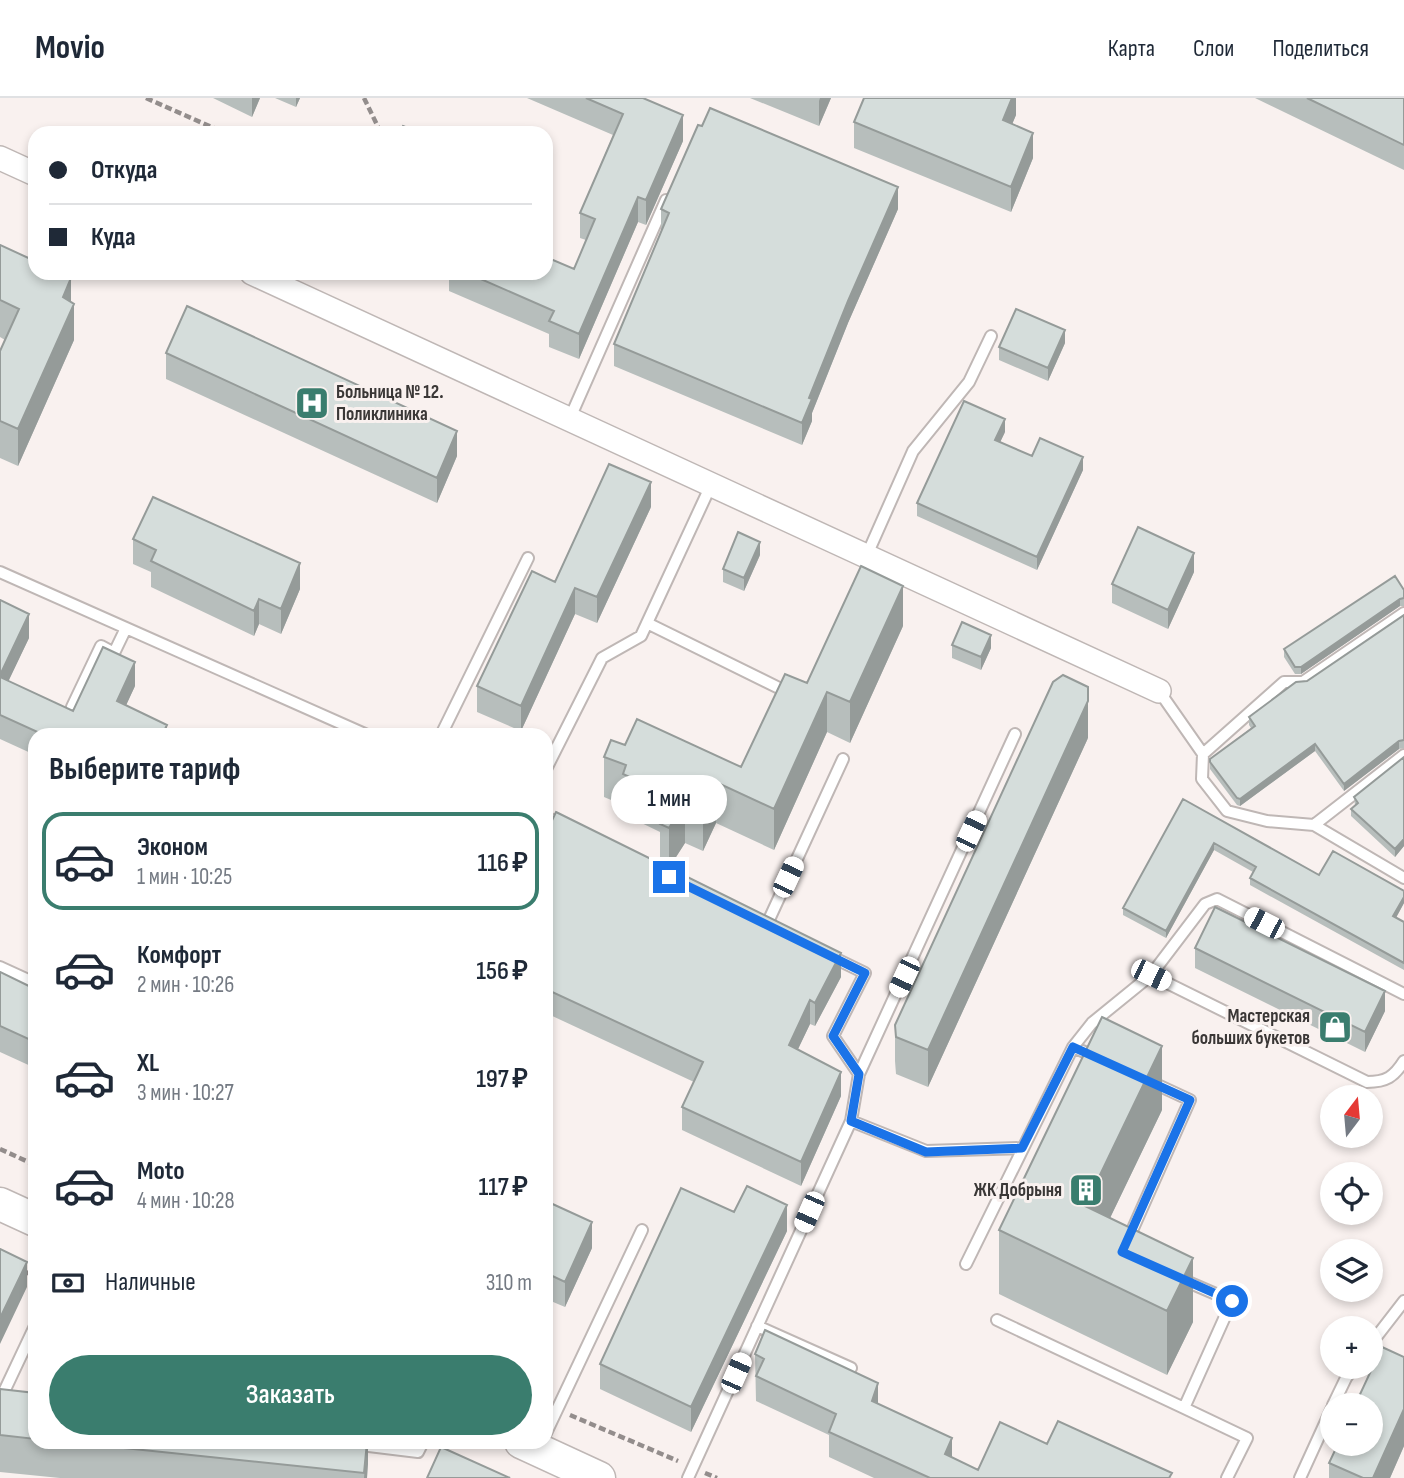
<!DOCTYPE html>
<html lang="ru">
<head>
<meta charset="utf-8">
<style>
  body { margin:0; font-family:"Sofia Sans Condensed",sans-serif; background:#f6f6f7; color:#1f2937; height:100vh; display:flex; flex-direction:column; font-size:26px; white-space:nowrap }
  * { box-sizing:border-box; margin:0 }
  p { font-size:23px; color:#747a83 }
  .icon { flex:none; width:38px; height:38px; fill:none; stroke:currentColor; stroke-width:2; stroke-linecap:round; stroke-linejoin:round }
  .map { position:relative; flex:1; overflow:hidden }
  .panel { position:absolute; left:28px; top:630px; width:525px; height:721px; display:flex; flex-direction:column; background:#fff; border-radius:21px; box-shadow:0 4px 10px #0003 }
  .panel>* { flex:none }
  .banner { position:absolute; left:28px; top:28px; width:525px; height:154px; border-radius:21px; box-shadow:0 4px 10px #0003; display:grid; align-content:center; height:154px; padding:0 21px; background:#fff }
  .needle { width:46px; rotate:16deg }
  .tools { position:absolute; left:1320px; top:987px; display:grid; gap:14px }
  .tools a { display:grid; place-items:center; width:63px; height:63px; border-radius:50%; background:#fff; box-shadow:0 4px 10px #0003; font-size:35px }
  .end { position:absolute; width:32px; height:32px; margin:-16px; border:9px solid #1a73e8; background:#fff; box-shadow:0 0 0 4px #fff }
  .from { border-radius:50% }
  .bubble { position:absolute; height:49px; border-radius:24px; background:#fff; box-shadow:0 4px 10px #0003; font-size:23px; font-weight:600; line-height:49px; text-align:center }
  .car { position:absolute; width:21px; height:42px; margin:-21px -10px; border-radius:9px; box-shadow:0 0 5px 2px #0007; background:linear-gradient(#fff 24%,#345 0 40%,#fff 0 76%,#345 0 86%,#fff 0) }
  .banner b { display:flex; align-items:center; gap:24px; height:66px; font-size:26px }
  .banner b+b { border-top:2px solid #e0e1e3 }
  .banner i { width:18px; height:18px; background:#1f2937 }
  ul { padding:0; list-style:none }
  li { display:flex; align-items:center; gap:21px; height:98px; margin:0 14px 10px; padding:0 7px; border:4px solid transparent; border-radius:21px }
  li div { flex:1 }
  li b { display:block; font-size:26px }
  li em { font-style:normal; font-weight:600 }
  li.on { border-color:#3a7d6e }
  li>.icon { width:63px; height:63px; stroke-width:1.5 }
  h2 { padding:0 21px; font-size:32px; line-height:84px }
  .pay { display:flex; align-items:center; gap:18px; height:77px; padding:0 21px; font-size:26px }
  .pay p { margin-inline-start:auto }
  .cta { display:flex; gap:14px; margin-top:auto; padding:14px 21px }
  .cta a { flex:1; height:80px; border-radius:42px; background:#3a7d6e; color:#fff; font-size:28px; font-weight:600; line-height:80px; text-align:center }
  header { display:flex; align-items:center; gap:42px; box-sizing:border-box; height:98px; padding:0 35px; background:#fff; border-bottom:2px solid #e0e1e3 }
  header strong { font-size:33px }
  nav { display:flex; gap:38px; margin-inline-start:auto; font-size:24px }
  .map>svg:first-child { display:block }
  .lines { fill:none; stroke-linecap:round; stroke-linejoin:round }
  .service-casing { stroke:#bfb7b5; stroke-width:14 }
  .minor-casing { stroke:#bfb7b5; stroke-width:26 }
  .secondary-casing { stroke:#bfb7b5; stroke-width:35 }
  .path { stroke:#938d8c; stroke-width:4.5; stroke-dasharray:7 3.5; stroke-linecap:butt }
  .service { stroke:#fff; stroke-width:10 }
  .minor { stroke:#fff; stroke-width:23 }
  .secondary { stroke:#fff; stroke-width:32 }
  .wall { fill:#b7bebc }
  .shaded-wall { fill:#959b99 }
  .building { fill:#d5dddb; stroke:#959b99; stroke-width:2 }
  .route { stroke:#1a73e8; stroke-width:9 }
  .labels { text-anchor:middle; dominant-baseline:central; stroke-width:6; stroke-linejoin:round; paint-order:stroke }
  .poi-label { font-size:19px; font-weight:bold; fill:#3a3736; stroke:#f9f1ef; text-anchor:end }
</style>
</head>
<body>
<header>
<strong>Movio</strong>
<nav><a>Карта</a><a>Слои</a><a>Поделиться</a></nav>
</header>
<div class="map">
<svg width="1404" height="1380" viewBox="0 0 1404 1380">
  <rect width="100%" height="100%" fill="#f9f1ef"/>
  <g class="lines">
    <g class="service-casing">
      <path id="service" d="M570 320 666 102
        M866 459 913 353 969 284 991 238
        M0 474 367 637
        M647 525 783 592
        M1159 593 1203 656 1202 681 1227 713 1267 723 1314 727 1404 780
        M72 609 101 548 114 555 126 530
        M441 637 528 460
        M1203 656 1284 584H1303L1404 515
        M546 671 602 560 641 538 711 387
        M546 719 565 728
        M1314 727 1404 657
        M767 826 843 661
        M828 857 865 875 833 938 859 976
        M0 869 35 885
        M1151 877 1367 984C1386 984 1394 979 1404 963
        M1073 949 1096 959
        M851 1023 859 976 1015 636
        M1127 1144 1190 1002 1149 983
        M966 1166 1073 949 1092 925 1151 877 1205 806 1217 801 1404 896
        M997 1222 1184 1310 1232 1203 1181 1181
        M757 1228 851 1270
        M1370 1247 1404 1203
        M1 1300 35 1228
        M1333 1307 1346 1280 1354 1269
        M1184 1310 1247 1340 1227 1380
        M546 1335 642 1132
        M336 1344 418 1354 423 1344
        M688 1380 851 1023 926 1053 1022 1050
        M1300 1380 1332 1310"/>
    </g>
    <g class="minor-casing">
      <path id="minor" d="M0 60 35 76
        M252 175 1159 593"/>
    </g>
    <g class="secondary-casing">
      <path id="secondary" d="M0 1106 35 1122
        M521 1344 599 1380"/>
    </g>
    <path class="path" d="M146 0 225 35
      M364 0 381 35
      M0 1051 35 1067
      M23 1173 35 1178
      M570 1317 678 1363
      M705 1375 717 1380"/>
    <use href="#service" class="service"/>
    <use href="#minor" class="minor"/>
    <use href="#secondary" class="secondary"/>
  </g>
  <path class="wall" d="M213 0H260L252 19Z
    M275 0H300L296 9Z
    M527 0H643L683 43 646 127 638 124 579 261 549 249V236L449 193V175H546L574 171 586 142 580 140V115L613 37Z
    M750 0H831L819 28Z
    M1016 0V17L1012 26 1033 60 1011 114 854 50V24Z
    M1255 0H1404V72Z
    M661 111H898L848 225 812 315V323L802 347 614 268V246L661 134Z
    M0 147 71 204 74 242 18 368 0 360V253L5 242 0 239Z
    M1065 245 1048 283 999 262V249Z
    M166 255 457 358 437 405 166 281Z
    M1005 334 1000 344 1032 358 1083 372 1037 472 917 418V405Z
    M651 409 597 525 575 516 521 633 477 614V588L555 484Z
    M133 441 300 491 281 536 259 526 254 538 151 489V474L133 466Z
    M760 457 744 493 723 484V471Z
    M1194 474 1168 531 1112 505V486Z
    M1404 492V508H1400L1301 576H1295L1284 559V551Z
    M0 502 29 540 8 583 73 613 135 588 126 607 167 637H35V657L0 641Z
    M1404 517V650L1399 651 1344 693 1315 653 1240 708 1237 707 1210 671V661L1251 630 1249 627V619L1307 583Z
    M903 528 850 645 827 634 774 752 716 725 703 753 685 745 669 770 841 879 815 928 810 926 798 951 841 998 801 1088 682 1032V1009L694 984 548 916 546 919V735L660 766V734L623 716V707L604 699V659L625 647 741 669 807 585Z
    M952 547 991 550 981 572 952 560Z
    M1088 640 928 989 896 976 895 963V927Z
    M1404 659V748L1395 759 1351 718V711L1355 707 1354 699Z
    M1183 701 1319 777 1404 793V805L1396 820 1404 824V872L1250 787V780L1253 774 1214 752 1166 840 1123 817V810Z
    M35 702V733L33 732V707Z
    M1195 850 1385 913 1365 954 1195 870Z
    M0 874 35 891V970L0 954Z
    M1162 1012 1110 1120 1193 1224 1167 1277 999 1196V1132Z
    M546 1103 592 1150 565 1209 546 1201Z
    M734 1114 787 1133 691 1334 600 1291V1266Z
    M755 1256 878 1306 952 1359 978 1372 1047 1346 1172 1380H874L829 1359V1337L756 1303Z
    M1404 1259V1348L1390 1380H1329V1365Z
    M0 1291 35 1295V1344H368L367 1380H60L0 1374Z"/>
  <path class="shaded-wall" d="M252 0H260L252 19Z
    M296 0H300L296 9Z
    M820 0H831L819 28V3Z
    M1012 0H1016V17L1003 48V22Z
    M683 17V43L646 127V102Z
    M1033 35V60L1011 114V89Z
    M898 89V111L848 225 812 315V323L802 347V325L809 300 848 203Z
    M638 99V124L579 261V236Z
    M71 180V212L74 206V242L18 368V331L63 199Z
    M1065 232V245L1048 283V270Z
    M1005 321V334L995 355V342Z
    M457 333V358L437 405V380Z
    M1083 359V372L1037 472V459Z
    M651 384V409L597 525V499Z
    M760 444V457L744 493V480Z
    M1194 455V474L1168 531V512Z
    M300 465V491L281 536V511Z
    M903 488V528L850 645V604Z
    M575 490V516L521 633V608Z
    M259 501V526L254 538V513Z
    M1400 501V508L1301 576V569Z
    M29 516V540L0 601V577Z
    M991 537V550L981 572V559Z
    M135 564V588L117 627V603Z
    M1088 589V640L928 989V952Z
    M827 594V634L774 752V711Z
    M167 627V637H162Z
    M1399 643V651L1344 693V686Z
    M1315 646V653L1240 708V701Z
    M716 684V725L703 753V713Z
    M685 704V745L669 770V730Z
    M1404 741V748L1395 759V751Z
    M1214 745V752L1166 840V833Z
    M1404 799V805L1393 825V818Z
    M841 855V879L815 928V905Z
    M548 892V916L546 919V895Z
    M1385 893V913L1365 954V934Z
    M810 902V926L789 970V947Z
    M1162 948V1012L1085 1172V1108Z
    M841 974V998L801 1088V1064Z
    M787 1107V1133L691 1334V1309Z
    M592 1124V1150L565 1209V1184Z
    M1193 1160V1224L1167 1277V1213Z
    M27 1164V1189L0 1246V1220Z
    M878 1285V1310L872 1303Z
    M1404 1311V1348L1390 1380H1373Z
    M952 1340V1365L945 1356Z
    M367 1344H368V1366L367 1380H364Z"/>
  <path class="building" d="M586 0H643L683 17 646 102 638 99 579 236 549 223 554 213 467 175H546V159L574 171 595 121 580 115 623 16Z
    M864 0H1012L1003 22 1033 35 1011 89 854 24Z
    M1307 0H1404V47Z
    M710 10 898 89 848 203 809 300 812 301 802 325 614 246 669 115 661 111 698 27 702 28Z
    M403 28 419 35H400Z
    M0 147 35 163V175H61L71 180 63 199 74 206 18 331 0 323V253L19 211 0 202Z
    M187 208 457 333 437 380 166 255Z
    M1016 211 1065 232 1048 270 999 249Z
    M964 303 1005 321 995 342 1032 358 1040 340 1083 359 1037 459 917 405Z
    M609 366 651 384 597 499 575 490 521 608 477 588 532 473 555 484Z
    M153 399 300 465 281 511 259 501 254 513 151 463 156 452 133 441Z
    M1138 429 1194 455 1168 512 1112 486Z
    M738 434 760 444 744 480 723 471Z
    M861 468 903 488 850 604 827 594 774 711 716 684 703 713 685 704 669 730 660 726 670 698 623 676 626 667 604 659 611 642 625 647 637 621 741 669 785 576 807 585Z
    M1395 478 1404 492V500L1400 501 1301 569H1295L1284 551Z
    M0 502 29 516 0 577Z
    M1404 517V642L1399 643 1344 686 1315 646 1240 701 1237 700 1210 664V661L1255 628 1249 619 1296 584 1307 583Z
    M962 524 991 537 981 559 952 547Z
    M103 549 135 564 117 603 167 627 162 637H44L0 617V579L73 613Z
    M1063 577 1088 589V603L928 952 896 939 895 927 1053 584Z
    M1404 659V741L1395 751 1351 711 1358 705 1354 699Z
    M1183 701 1319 777 1333 753 1404 793V799L1393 818 1404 824V865L1250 780 1256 769 1214 745 1166 833 1123 810Z
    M556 714 841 855 815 905 810 902 789 947 841 974 801 1064 682 1009 703 964 548 892 546 895V735Z
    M1215 809 1385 893 1365 934 1195 850Z
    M0 874 35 891V944L0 928Z
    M1102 919 1162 948 1085 1108 1193 1160 1167 1213 999 1132Z
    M747 1088 787 1107 691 1309 600 1266 681 1090 734 1114Z
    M546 1103 592 1124 565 1184 546 1175Z
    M0 1151 27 1164 0 1220Z
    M765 1232 878 1285 872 1303 952 1340 945 1356 978 1372 1000 1324 1047 1346 1058 1323 1172 1375 1169 1380H930L829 1334 836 1316 756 1278 764 1261 755 1256Z
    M1382 1249 1404 1259V1311L1373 1380H1363L1329 1365 1338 1346H1370V1307H1355Z
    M0 1291 35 1295V1341L0 1337Z
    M66 1344H367L364 1375Z
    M441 1349 510 1380H427Z"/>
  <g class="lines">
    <path class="route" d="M669 779 865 875 833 938 859 976 851 1023 926 1054 1022 1050 1073 949 1190 1002 1122 1154 1232 1203"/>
  </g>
  <defs>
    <g id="hospital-square" transform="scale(1.75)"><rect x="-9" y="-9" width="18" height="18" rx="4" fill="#3a7d6e" stroke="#f9f1ef"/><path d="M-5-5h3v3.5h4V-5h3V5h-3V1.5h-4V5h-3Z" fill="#fff"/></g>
    <g id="shop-square" transform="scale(1.75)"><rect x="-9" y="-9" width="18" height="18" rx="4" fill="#3a7d6e" stroke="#f9f1ef"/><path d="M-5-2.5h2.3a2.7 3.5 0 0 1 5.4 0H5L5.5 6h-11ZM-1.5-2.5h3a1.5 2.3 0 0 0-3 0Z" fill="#fff"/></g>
    <g id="building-square" transform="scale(1.75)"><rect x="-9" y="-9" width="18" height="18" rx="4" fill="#3a7d6e" stroke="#f9f1ef"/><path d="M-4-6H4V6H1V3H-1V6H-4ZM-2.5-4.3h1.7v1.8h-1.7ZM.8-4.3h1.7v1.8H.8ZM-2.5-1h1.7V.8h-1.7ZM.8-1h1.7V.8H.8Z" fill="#fff"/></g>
  </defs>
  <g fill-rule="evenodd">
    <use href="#hospital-square" x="312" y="305"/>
    <use href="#shop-square" x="1335" y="929"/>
    <use href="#building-square" x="1086" y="1092"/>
  </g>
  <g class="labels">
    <g class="poi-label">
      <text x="336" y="294" text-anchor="start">Больница № 12.<tspan x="336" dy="22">Поликлиника</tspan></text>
      <text x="1310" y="918">Мастерская<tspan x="1310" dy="22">больших букетов</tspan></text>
      <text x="1062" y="1092">ЖК Добрыня</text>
    </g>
  </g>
</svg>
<div class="tools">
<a><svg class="needle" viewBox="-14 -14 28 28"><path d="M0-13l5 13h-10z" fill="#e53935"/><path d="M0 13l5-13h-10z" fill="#747a83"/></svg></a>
<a><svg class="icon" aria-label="locate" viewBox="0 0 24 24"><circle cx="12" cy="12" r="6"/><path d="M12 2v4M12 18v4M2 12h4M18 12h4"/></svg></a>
<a><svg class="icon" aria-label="layers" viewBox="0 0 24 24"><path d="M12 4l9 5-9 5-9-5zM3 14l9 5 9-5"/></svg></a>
<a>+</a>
<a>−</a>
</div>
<i class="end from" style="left:1232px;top:1203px"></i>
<i class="end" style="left:669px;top:779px"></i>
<div class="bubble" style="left:611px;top:677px;width:116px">1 мин</div>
<i class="car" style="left:971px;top:733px;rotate:25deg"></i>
<i class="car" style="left:788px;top:779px;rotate:25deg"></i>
<i class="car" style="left:1264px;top:825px;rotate:297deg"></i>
<i class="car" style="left:1151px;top:877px;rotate:116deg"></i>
<i class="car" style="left:904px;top:879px;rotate:205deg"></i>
<i class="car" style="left:809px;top:1114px;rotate:204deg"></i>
<i class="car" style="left:736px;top:1275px;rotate:24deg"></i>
<div class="banner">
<b><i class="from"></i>Откуда</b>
<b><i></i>Куда</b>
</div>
<section class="panel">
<h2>Выберите тариф</h2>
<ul>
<li class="on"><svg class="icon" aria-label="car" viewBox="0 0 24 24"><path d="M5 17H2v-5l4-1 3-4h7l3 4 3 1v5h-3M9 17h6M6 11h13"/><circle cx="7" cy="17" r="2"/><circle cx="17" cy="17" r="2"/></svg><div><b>Эконом</b><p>1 мин · 10:25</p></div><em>116 ₽</em></li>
<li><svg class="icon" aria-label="car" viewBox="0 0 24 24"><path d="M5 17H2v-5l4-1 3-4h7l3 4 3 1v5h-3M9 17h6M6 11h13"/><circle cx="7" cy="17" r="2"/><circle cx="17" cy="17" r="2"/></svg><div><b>Комфорт</b><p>2 мин · 10:26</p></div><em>156 ₽</em></li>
<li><svg class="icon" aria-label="car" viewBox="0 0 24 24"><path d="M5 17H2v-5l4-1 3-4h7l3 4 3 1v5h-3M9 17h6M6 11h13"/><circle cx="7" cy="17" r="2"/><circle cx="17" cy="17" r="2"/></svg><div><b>XL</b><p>3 мин · 10:27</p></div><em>197 ₽</em></li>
<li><svg class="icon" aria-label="car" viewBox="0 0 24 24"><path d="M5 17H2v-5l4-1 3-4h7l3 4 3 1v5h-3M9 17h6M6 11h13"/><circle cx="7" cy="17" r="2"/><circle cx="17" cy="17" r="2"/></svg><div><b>Moto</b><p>4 мин · 10:28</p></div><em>117 ₽</em></li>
</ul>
<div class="pay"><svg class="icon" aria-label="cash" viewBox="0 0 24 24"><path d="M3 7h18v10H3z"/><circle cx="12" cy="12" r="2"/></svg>Наличные<p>310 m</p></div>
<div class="cta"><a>Заказать</a></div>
</section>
</div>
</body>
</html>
